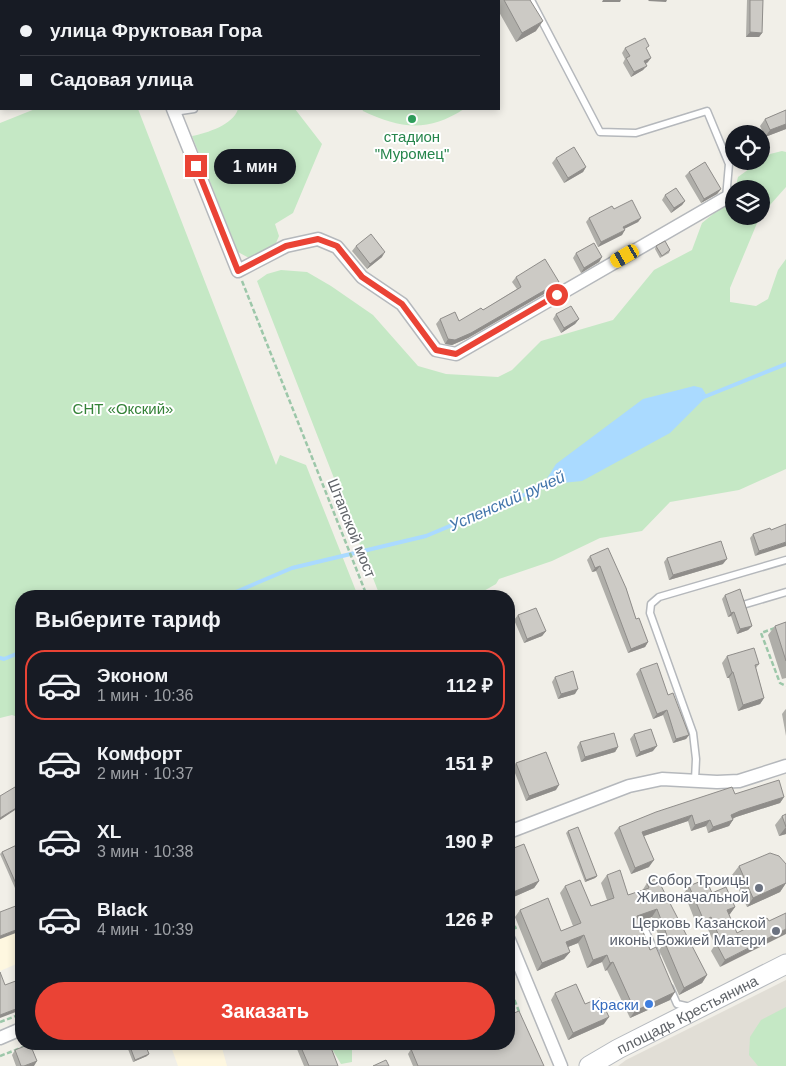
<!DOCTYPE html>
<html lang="ru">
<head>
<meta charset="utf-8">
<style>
  body { margin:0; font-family:Helvetica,sans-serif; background:#242831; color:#f1f3f6; height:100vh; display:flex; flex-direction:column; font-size:19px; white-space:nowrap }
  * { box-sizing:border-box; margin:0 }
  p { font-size:16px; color:#9ea1a6 }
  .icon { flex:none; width:28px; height:28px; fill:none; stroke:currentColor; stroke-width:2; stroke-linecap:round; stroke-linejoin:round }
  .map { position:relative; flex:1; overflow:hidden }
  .side { position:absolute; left:15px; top:590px; width:500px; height:460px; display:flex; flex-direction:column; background:#171b24; border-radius:20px; box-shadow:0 2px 8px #0003 }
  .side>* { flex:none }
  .banner { position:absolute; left:0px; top:0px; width:500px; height:110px; box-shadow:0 2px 8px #0003; display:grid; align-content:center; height:110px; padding:0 20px; background:#171b24 }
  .buttons { position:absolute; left:725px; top:125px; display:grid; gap:10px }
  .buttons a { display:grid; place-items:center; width:45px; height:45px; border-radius:50%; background:#171b24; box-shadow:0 2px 8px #0003; font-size:25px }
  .end { position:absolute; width:22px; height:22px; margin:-11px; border:6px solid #ea4335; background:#fff; box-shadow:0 0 0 2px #fff }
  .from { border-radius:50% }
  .bubble { position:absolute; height:35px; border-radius:18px; background:#171b24; box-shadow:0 2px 8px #0003; font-size:16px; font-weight:600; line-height:35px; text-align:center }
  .car { position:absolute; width:15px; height:30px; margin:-15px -8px; border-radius:6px; box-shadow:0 0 4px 1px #0007; background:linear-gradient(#f5c518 24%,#345 0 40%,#f5c518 0 76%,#345 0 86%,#f5c518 0) }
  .banner b { display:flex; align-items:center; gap:18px; height:48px; font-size:19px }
  .banner b+b { border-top:1px solid #363941 }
  .banner i { width:12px; height:12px; background:#f1f3f6 }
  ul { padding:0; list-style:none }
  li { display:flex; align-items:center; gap:15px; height:70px; margin:0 10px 8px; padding:0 10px; border:2px solid transparent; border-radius:20px }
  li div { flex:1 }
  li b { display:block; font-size:19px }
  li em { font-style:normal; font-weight:600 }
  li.active { border-color:#ea4335 }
  li>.icon { width:45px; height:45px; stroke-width:1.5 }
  h2 { padding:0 20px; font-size:22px; line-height:60px }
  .primary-button { display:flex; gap:10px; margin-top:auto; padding:10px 20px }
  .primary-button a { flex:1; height:58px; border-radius:30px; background:#ea4335; color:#fff; font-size:20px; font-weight:600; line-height:58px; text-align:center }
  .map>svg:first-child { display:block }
  .commercial { fill:#fef7e0 }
  .education { fill:#e1ded6 }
  .green { fill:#c5e8c5 }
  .water { fill:#aadaff }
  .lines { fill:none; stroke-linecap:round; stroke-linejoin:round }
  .stream { stroke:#aadaff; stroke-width:4 }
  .lane-casing { stroke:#b5b8bc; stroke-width:9 }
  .street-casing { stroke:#b5b8bc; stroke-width:15 }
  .secondary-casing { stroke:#b6babf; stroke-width:21 }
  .path { stroke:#9cc7a9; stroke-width:2.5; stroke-dasharray:5 2.5; stroke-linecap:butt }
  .lane { stroke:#fff; stroke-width:6 }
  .street { stroke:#fff; stroke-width:12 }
  .secondary { stroke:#fff; stroke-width:19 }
  .wall { fill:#afaea9 }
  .shaded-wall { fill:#8f8d8a }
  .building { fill:#cccac5; stroke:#8f8d8a }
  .route { stroke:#ea4335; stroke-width:6 }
  .leisure-dot { fill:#2e9e5b; stroke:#fff; stroke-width:2 }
  .worship-dot { fill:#6b7280; stroke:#fff; stroke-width:2 }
  .shop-dot { fill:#3f7fe0; stroke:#fff; stroke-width:2 }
  .labels { text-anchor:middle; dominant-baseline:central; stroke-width:4; stroke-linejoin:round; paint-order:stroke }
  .leisure-label { font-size:15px; fill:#27864d; stroke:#fff }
  .park-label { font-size:15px; fill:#348238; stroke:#fff }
  .street-label { font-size:15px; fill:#5f6368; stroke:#fff }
  .worship-label { font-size:15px; fill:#5b616d; stroke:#fff; text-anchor:end }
  .shop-label { font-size:15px; fill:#366cbe; stroke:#fff; text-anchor:end }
  .water-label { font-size:16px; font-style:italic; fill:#4174aa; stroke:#fff }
</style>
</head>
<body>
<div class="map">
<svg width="786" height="1066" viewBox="0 0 786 1066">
  <rect width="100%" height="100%" fill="#f1efe8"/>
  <path class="commercial" d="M21 905V962L0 971V913Z
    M170 1044H221L227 1066H178Z"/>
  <path class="education" d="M786 980V1066H618L626 1060Z"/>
  <path class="green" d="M136 0H223L222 1Z
    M300 0H478L479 1H301Z
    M35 109H138L276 465 280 455 306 465 358 596H21V718L12 715 0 718V123Z
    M238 109H295L322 144 293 213 275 224 279 236 276 243 249 258 238 252 192 136C207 133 233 125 238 109Z
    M362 109H464C429 132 400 129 363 111Z
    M782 151 786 152V187L761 215V189H735L738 177 770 154Z
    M734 197V216H760L730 288V302L756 306 768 299 778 270 786 259V469L739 490 670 502 642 531 600 538 552 561 499 579 496 584 475 596H380L257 281 267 274 281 270 307 272 331 286 373 315 418 366 446 374 498 377 512 370 541 341 613 320 654 270 692 250 702 223Z
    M786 1007V1066H758L749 1055 750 1037 761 1020Z
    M331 1044H352V1062L341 1064 332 1049Z"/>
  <path class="water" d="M694 386 702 388 707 396 670 433 582 481 552 484 546 480 556 464 643 399Z"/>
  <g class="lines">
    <path class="stream" d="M704 397 786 364
      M212 596 231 594 292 568 426 536 555 482
      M0 658 4 659 21 652"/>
    <g class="lane-casing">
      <path id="lane" d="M531 0 600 132 636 133 707 111 729 164 726 198
        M174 112 194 109
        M746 604 786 592
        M695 780 696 759 693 733 650 613 651 604 659 597 786 560
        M646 932 656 954
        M670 988 677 1004 690 1007"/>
    </g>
    <g class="street-casing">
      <path id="street" d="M129 0 130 1
        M0 67 1 66
        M173 109 238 271 286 246 318 239 337 247 362 277 402 304 436 350 456 354 726 198
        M509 832 629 786 662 779 717 782 739 781 786 766
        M509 940 561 1066
        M0 1038 21 1029"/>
    </g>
    <g class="secondary-casing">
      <g id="secondary">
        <path id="s1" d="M589 1066 618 1049 786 964"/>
      </g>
    </g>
    <path class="path" d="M242 281 367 596
      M775 628 761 633 780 683 786 686
      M509 912 516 929
      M509 986 520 1014
      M0 1022 21 1014
      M0 1056 31 1044"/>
    <use href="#lane" class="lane"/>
    <use href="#street" class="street"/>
    <use href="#secondary" class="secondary"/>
  </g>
  <path class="wall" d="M492 0H530L536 31 516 42 499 12V1H493Z
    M747 0H763L762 33 759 37H746Z
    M625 48 647 50 648 62 646 64 643 70 631 77 623 63 625 59 622 53Z
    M786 110V129L765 137 760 126 765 119Z
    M556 158 586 167 583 172 564 183 552 163Z
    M689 172 721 189 717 194 701 203 685 176Z
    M665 195 685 201 682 205 671 213 662 200Z
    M614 209 641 218 638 222 624 229 622 235 598 247 586 222 589 218Z
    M356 246 382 257 367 269 352 251Z
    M656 246 670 250 669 253 660 258 655 249Z
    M576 253 602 257 599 262 581 273 573 258Z
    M516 277 556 287 468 338 452 345 445 344 436 324 440 319 459 321 483 310 517 289 512 282Z
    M556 314 579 319 575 324 561 333 553 319Z
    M786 524 755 556 750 538 753 534 771 530Z
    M590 556 626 588 636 619 648 642 645 647 628 653 596 571 592 572 587 560Z
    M667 558 723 564 669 580 664 562Z
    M725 595 752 626 748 630 737 634 731 616 728 617 722 599Z
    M518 615 546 631 542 636 524 643 514 620Z
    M786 622V678L782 679 768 635 775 626Z
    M727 656 759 664 756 668 764 698 760 704 738 711 729 678H727L722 663Z
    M640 669 668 695 689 735 686 739 673 743 663 715 653 719 636 674Z
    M555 677 575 694 558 699 552 682Z
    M786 709V736L782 714 785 710Z
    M634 734 653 751 636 757 630 739Z
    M580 742 618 747 615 752 581 762 577 747Z
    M516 763 556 790 526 801 513 768Z
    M735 794 784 797 780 803 736 817 733 819 729 826 708 833 706 826 691 831 688 821 644 836 649 867 631 874 614 833 619 827Z
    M786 814V834L779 836 775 825 782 816Z
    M568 831 597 876 595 878 585 882 566 833Z
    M21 843V886L15 888 0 854 2 852Z
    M509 850 539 881 534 888 509 899Z
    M739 866 786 883 780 892 747 907 732 875Z
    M607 875 628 895 642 891 647 883 707 975 702 983 679 995 659 950 662 946 652 917 639 921 670 1000 630 1018 607 970 605 971 602 962 587 968 578 943 568 947 570 952 564 959 537 971 515 917 520 910 561 931 573 926 560 893 565 886 591 906 607 900 601 883Z
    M689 886 712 893 735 907 729 915 737 933 767 918 720 967 711 951 715 945 706 925 698 928 684 893Z
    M555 993 604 1024 568 1040 551 1000Z
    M126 1044H145L147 1056 133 1062Z
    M300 1045 323 1049 338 1066H304L297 1049Z
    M411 1049 544 1066H413L408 1054Z
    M15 1050 37 1061 33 1066H16L12 1055Z"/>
  <path class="shaded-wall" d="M603 0H621L620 2H602Z
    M649 0H667L666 2 648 1Z
    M543 21 536 31 516 42 522 33Z
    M750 32 762 33 759 37H746Z
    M651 58 648 62 641 66 644 61Z
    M647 66 643 70 631 77 634 72Z
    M786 124V129L765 137 770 130Z
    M586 167 583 172 564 183 568 178Z
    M721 189 717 194 701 203 704 199Z
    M685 201 682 205 671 213 674 208Z
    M641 218 638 222 620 231 623 227Z
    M625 230 622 235 598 247 601 242Z
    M385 252 382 257 367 269 370 264Z
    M602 257 599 262 581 273 584 268Z
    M559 282 556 287 468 338 452 345 445 344 448 339Z
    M579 319 575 324 561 333 564 328Z
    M786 542V546L755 556 759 551Z
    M727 559 723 564 669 580 673 575Z
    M600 566 596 571 592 572 595 568Z
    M734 612 731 616 728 617 731 613Z
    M752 626 748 630 737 634 740 629Z
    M546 631 542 636 524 643 527 639Z
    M648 642 645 647 628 653 631 649Z
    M732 672H733L729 678H727Z
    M578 689 575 694 558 699 561 694Z
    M764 698 760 704 738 711 743 705Z
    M667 710 663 715 653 719 657 714Z
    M689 735 686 739 673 743 676 739Z
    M657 746 653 751 636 757 640 752Z
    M618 747 615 752 581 762 585 757Z
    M559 785 556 790 526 801 529 796Z
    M784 797 780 803 736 817 727 821 731 815 740 811Z
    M21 805V806L0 820V818Z
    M692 815 688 821 638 838 642 832Z
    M710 820 706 826 691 831 695 825Z
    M733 820 729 826 708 833 713 827Z
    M786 827V834L779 836Z
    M654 860 649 867 631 874 635 868Z
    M597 876 595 878 585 882 586 880Z
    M539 881 534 888 509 899V896L511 893Z
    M786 883 780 892 747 907 753 898Z
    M735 907 730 914 722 918 727 910Z
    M657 909 652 917 632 924 637 916Z
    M711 917 706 925 698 928 704 921Z
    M21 928V931L0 939V936Z
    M786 929V934L720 967 725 960Z
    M584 935 578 943 560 950 566 942Z
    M570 952 564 959 537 971 542 963Z
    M607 955 602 962 587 968 593 960Z
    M613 962 607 970 605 971 610 963Z
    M707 975 702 983 679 995 684 988Z
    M675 992 670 1000 630 1018 635 1011Z
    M21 1007V1010L0 1018V1015Z
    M609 1017 604 1024 568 1040 573 1033Z
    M149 1054 147 1056 133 1062 135 1060Z
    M37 1061 34 1066H24Z"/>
  <path class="building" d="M78 0H100L101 1H78Z
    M504 0H530L543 21 522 33Z
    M750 0H763L762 33 750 32Z
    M645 38 649 46 646 48 651 58 644 61 647 66 634 72 626 58 630 56 625 48Z
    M786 110V124L770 130 765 119Z
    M574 147 586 167 568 178 556 158Z
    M705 162 721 189 704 199 689 172Z
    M676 188 685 201 674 208 665 195Z
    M632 200 641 218 623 227 625 230 601 242 589 218 612 206 614 209Z
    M371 234 385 252 370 264 356 246Z
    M665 241 670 250 662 256 656 246Z
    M594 243 602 257 584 268 576 253Z
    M545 259 559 282 471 333 455 340 448 339 440 319 455 312 459 321 481 308 483 310 521 287 516 277Z
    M571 306 579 319 564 328 556 314Z
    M786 524V542L759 551 753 534 770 528 771 530Z
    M721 541 727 559 673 575 667 558Z
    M608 548 626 588 636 619 639 618 648 642 631 649 600 566 595 568 590 556Z
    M740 589 752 626 740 629 734 612 731 613 725 595Z
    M536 608 546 631 527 639 518 615Z
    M786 622V661L775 626Z
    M754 648 759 664 755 665 764 698 743 705 733 672H732L727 656Z
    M657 663 668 695 673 693 689 735 676 739 667 710 657 714 640 669Z
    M573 671 578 689 561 694 555 677Z
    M651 729 657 746 640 752 634 734Z
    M614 733 618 747 585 757 580 742Z
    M546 752 559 785 529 796 516 763Z
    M779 780 784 797 740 811 731 815 733 820 713 827 710 820 695 825 692 815 642 832 654 860 635 868 619 827 656 812 732 787 735 794Z
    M15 787 21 797V805L0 818V796Z
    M509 801 513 811 509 812Z
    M786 814V827L782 816Z
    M578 827 597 876 586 880 568 831Z
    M21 843V884L17 886 2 852Z
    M524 844 539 881 511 893 509 887V850Z
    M770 853 779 856 786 864V883L753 898 739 866Z
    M620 870 628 895 649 888 647 883 657 878 707 975 684 988 665 943 669 941 657 909 637 916 650 950 656 947 675 992 635 1011 613 962 610 963 607 955 593 960 584 935 566 942 570 952 542 963 520 910 548 898 561 931 581 923 565 886 580 880 591 906 614 898 607 875Z
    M706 879 712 893 726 887 735 907 727 910 737 933 767 918 769 921 786 913V929L725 960 716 943 721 941 711 917 704 921 689 886Z
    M21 904V928L0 936V912Z
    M0 972 5 985 21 979V1007L0 1015Z
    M576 984 585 1004 600 998 609 1017 573 1033 555 993Z
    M519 1011 544 1066H418L411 1049 422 1044H509V1015Z
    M30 1044 37 1061 24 1066H21L15 1050Z
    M129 1044H145L149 1054 135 1060Z
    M303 1044H321L323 1049 330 1045 338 1066H309L300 1045Z
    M386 1060 389 1066H373Z"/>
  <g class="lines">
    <path class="route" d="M196 166 238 271 286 246 318 239 337 246 362 277 402 304 436 350 456 354 557 295"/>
  </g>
  <circle class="leisure-dot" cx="412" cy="119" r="5"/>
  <g class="worship-dot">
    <circle cx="759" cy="888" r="5"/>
    <circle cx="776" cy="931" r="5"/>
  </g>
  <circle class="shop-dot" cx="649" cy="1004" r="5"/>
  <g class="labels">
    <g class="leisure-label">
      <text x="412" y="136">стадион<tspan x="412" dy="17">"Муромец"</tspan></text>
    </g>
    <g class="park-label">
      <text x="123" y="408">СНТ «Окский»</text>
    </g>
    <g class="street-label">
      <text transform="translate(352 528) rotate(68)">Штапской мост</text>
      <text stroke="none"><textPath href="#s1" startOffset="111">площадь Крестьянина</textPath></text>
    </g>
    <g class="worship-label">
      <text x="749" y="879">Собор Троицы<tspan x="749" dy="17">Живоначальной</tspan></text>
      <text x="766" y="922">Церковь Казанской<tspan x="766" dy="17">иконы Божией Матери</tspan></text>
    </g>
    <g class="shop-label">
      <text x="639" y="1004">Краски</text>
    </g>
    <g class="water-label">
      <text transform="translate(507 501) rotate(-24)">Успенский ручей</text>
    </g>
  </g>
</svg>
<div class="buttons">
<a><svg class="icon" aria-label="locate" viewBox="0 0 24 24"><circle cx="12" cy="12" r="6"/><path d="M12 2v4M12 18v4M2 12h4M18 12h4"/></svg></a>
<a><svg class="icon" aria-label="layers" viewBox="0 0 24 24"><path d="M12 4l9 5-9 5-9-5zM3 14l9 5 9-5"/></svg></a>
</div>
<i class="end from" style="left:557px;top:295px"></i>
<i class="end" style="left:196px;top:166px"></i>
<div class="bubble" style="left:214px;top:149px;width:82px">1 мин</div>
<i class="car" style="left:625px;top:256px;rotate:240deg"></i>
<div class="banner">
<b><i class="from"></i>улица Фруктовая Гора</b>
<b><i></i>Садовая улица</b>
</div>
<section class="side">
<h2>Выберите тариф</h2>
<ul>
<li class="active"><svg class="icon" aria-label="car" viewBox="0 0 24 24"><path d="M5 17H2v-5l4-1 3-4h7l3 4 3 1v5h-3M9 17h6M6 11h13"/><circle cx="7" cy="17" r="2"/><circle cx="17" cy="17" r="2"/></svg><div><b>Эконом</b><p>1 мин · 10:36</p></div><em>112 ₽</em></li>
<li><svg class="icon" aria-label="car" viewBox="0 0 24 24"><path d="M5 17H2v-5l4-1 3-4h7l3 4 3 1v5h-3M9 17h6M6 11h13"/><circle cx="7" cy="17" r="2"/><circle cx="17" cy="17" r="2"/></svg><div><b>Комфорт</b><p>2 мин · 10:37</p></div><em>151 ₽</em></li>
<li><svg class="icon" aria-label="car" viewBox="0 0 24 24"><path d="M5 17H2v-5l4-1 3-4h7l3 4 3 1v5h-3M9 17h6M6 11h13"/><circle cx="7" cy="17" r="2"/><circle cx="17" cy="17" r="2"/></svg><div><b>XL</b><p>3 мин · 10:38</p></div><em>190 ₽</em></li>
<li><svg class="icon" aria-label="car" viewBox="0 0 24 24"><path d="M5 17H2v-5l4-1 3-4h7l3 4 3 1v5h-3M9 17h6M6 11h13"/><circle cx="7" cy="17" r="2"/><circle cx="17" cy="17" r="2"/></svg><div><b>Black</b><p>4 мин · 10:39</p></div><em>126 ₽</em></li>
</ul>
<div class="primary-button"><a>Заказать</a></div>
</section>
</div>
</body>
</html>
